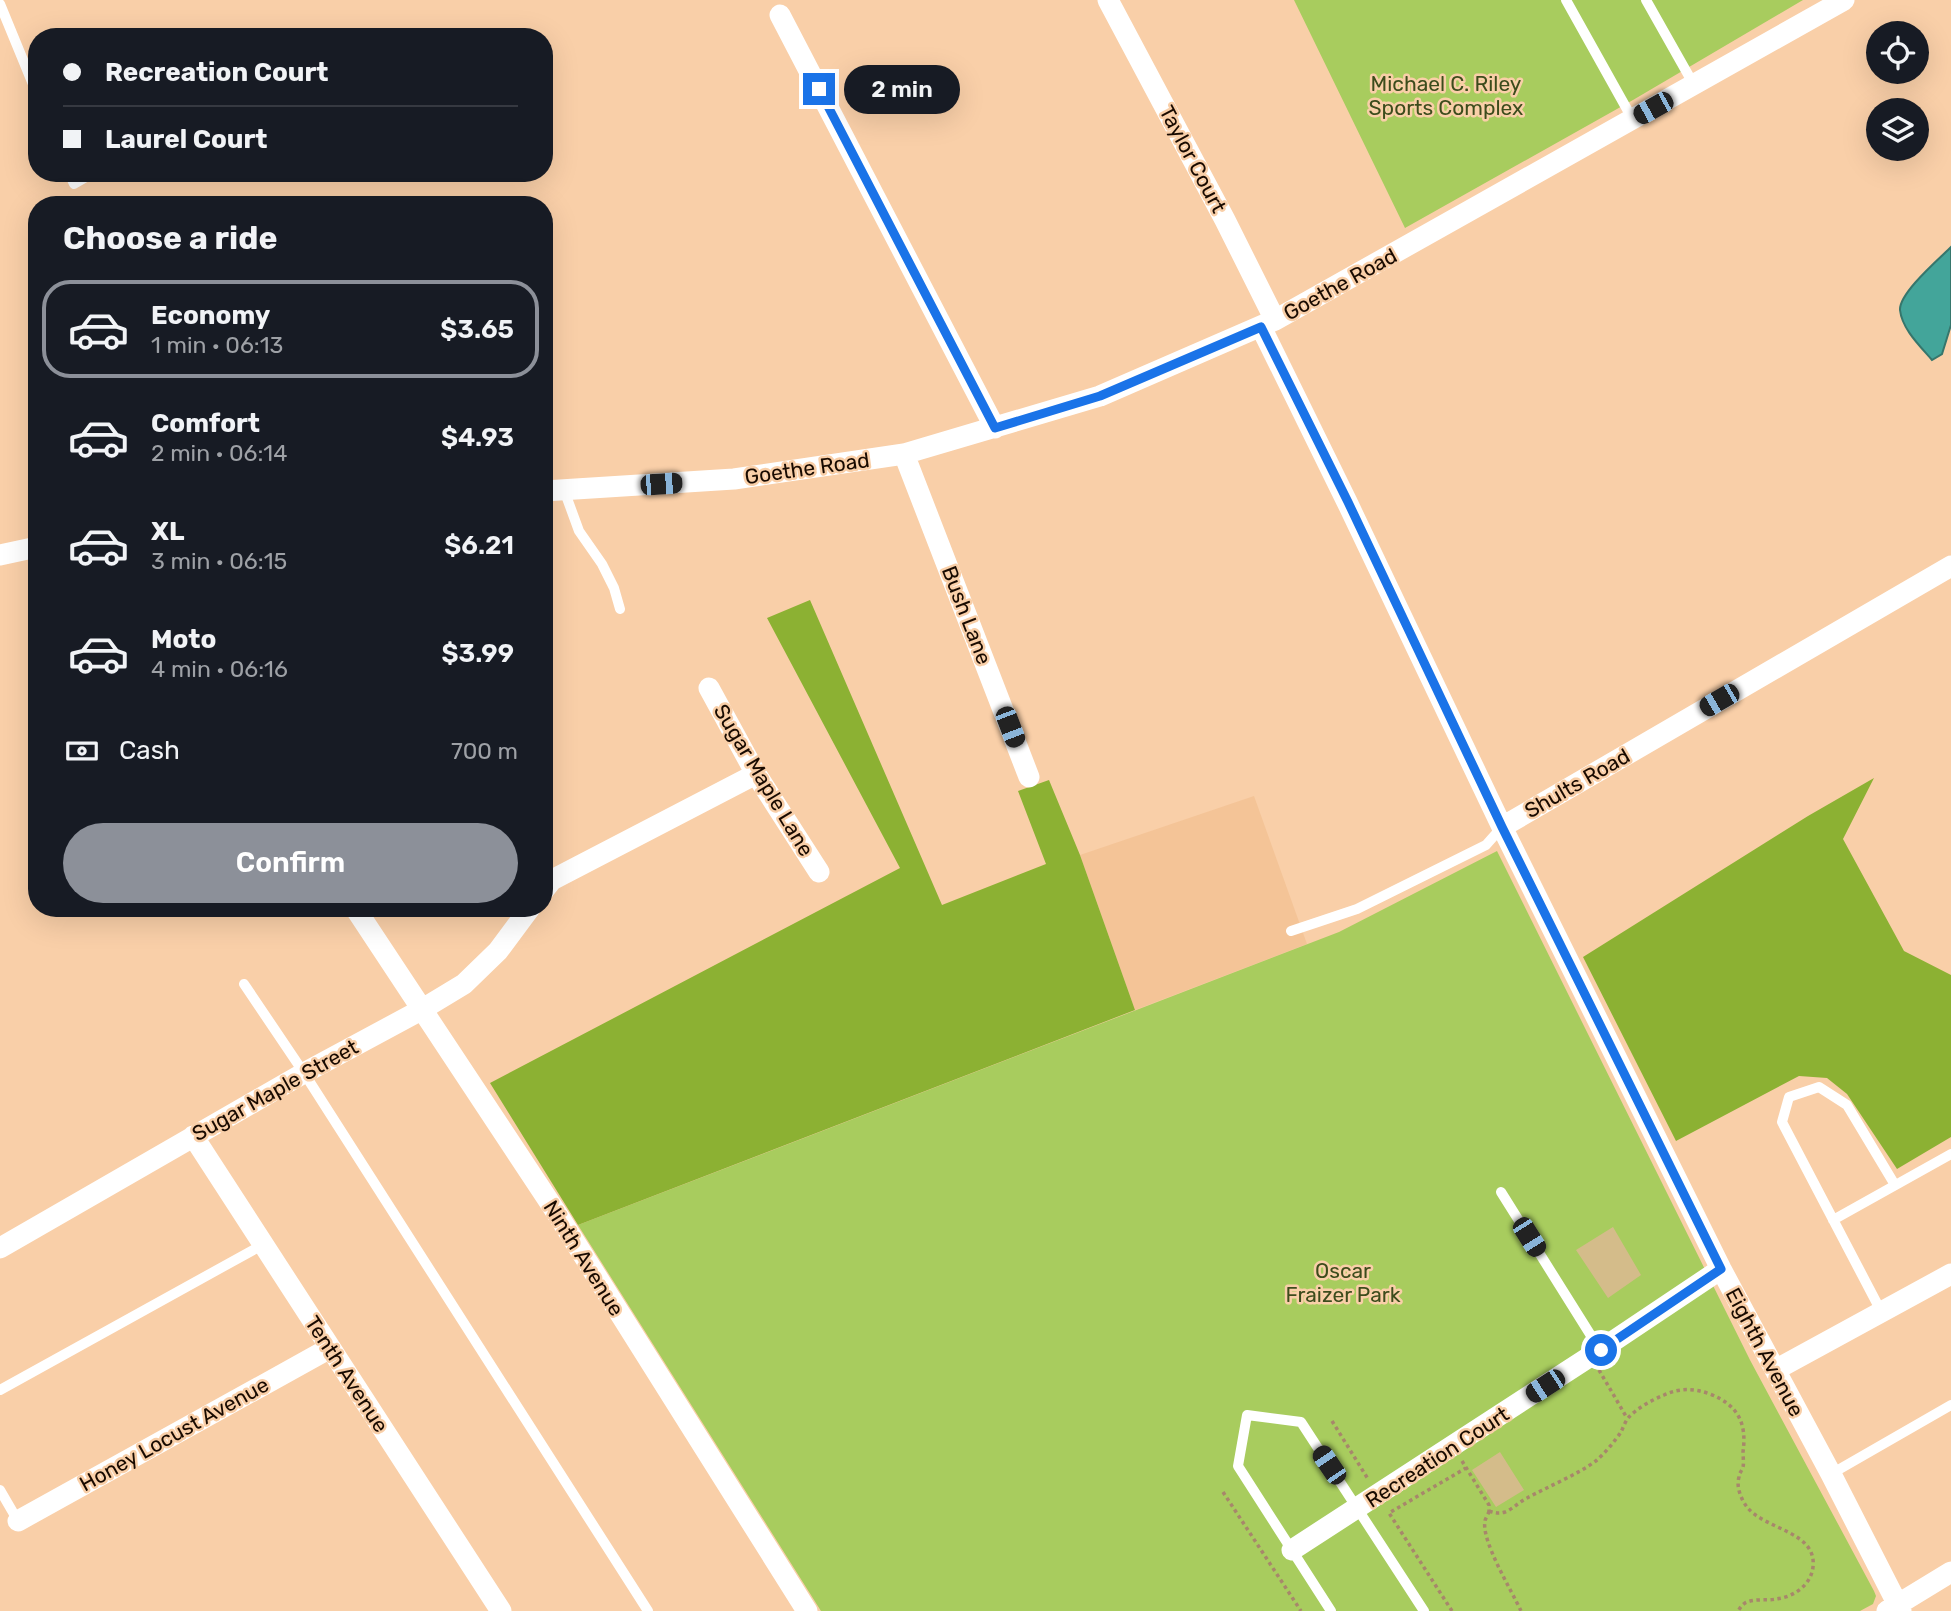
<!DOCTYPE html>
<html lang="en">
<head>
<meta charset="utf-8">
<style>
  body { margin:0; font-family:Rubik,sans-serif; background:#20242c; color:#f1f3f6; height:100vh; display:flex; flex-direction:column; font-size:26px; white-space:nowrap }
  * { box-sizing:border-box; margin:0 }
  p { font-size:23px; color:#9ea1a6 }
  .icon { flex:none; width:38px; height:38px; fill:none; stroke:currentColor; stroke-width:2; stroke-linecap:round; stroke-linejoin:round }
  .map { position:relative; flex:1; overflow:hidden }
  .details { position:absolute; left:28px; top:196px; width:525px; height:721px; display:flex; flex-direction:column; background:#171b24; border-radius:28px; box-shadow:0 7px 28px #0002 }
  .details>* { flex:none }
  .banner { position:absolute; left:28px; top:28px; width:525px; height:154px; border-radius:28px; box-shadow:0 7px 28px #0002; display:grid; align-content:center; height:154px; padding:0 35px; background:#171b24 }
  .buttons { position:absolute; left:1866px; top:21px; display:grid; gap:14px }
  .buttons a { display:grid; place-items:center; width:63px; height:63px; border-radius:50%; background:#171b24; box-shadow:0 7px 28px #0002; font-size:35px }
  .end { position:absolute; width:32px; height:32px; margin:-16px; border:9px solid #1a73e8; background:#fff; box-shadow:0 0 0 4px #fff }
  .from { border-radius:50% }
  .bubble { position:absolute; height:49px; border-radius:24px; background:#171b24; box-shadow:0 7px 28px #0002; font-size:23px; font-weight:600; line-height:49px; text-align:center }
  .car { position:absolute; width:21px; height:42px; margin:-21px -10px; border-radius:9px; box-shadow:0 0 5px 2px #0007; background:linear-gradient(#222 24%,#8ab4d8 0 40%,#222 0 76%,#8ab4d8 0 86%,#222 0) }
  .banner b { display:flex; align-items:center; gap:24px; height:66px; font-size:26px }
  .banner b+b { border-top:2px solid #363941 }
  .banner i { width:18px; height:18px; background:#f1f3f6 }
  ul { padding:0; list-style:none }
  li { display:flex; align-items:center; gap:21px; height:98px; margin:0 14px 10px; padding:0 21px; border:4px solid transparent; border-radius:28px }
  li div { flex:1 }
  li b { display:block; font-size:26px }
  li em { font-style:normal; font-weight:600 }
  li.active { border-color:#8c9099 }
  li>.icon { width:63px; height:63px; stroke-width:1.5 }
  h2 { padding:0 35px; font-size:32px; line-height:84px }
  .pay { display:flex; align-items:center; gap:18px; height:77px; padding:0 35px; font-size:26px }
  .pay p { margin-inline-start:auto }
  .action { display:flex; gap:14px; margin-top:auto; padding:14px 35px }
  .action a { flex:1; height:80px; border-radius:42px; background:#8c9099; color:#fff; font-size:28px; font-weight:600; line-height:80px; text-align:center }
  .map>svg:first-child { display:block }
  .built { fill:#f4c497 }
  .green { fill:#a8cc5e }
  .forest { fill:#8cb133 }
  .water { fill:#43a59a; stroke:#36766c; stroke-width:2 }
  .building { fill:#d4bc8a }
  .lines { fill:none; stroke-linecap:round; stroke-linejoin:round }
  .path { stroke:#a7876b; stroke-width:3.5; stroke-dasharray:3.5 3.5; stroke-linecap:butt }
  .service { stroke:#fff; stroke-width:10 }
  .minor { stroke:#fff; stroke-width:21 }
  .route { stroke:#1a73e8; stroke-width:9 }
  .labels { text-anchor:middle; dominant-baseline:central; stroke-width:5; stroke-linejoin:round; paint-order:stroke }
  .park-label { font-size:21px; fill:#3c4c1c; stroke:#f9cfa8 }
  .street-label { font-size:21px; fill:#180a00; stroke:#f9cfa8 }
</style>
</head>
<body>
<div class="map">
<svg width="1951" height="1611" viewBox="0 0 1951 1611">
  <rect width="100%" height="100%" fill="#f9cfa8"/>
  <path class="built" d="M1254 796 1307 944 1135 1010 1080 855Z"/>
  <path class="green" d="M1294 0H1803L1633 100 1405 228Z
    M1497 851 1750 1360 1874 1591 1876 1596 1873 1604 1860 1611H821L578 1225 1339 932Z"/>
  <path class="forest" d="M810 600 942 905 1046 864 1018 791 1049 780 1080 855 1135 1010 578 1225 490 1083 900 868 767 618Z
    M1874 778 1843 839 1904 951 1951 975V1137L1897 1169 1847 1094 1827 1078 1799 1076 1676 1141 1583 957 1808 816Z"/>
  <path class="water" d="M1951 247V325L1942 354 1932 360C1920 346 1902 329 1900 310 1899 293 1939 259 1951 247Z"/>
  <path class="building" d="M1613 1227 1641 1275 1608 1298 1576 1250Z
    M1500 1452 1524 1490 1496 1507 1472 1470Z"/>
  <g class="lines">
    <path class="path" d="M1599 1370 1627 1418
      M1332 1421 1368 1479
      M1462 1461 1489 1505V1511
      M1223 1492 1301 1611
      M1489 1511C1495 1513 1499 1514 1505 1512 1513 1509 1519 1502 1527 1498 1547 1487 1579 1474 1597 1460 1605 1453 1615 1441 1621 1432 1623 1428 1625 1422 1628 1418 1637 1408 1652 1400 1664 1395 1679 1388 1694 1388 1710 1394 1738 1405 1747 1423 1743 1452 1743 1457 1744 1463 1743 1467 1742 1471 1739 1473 1739 1477 1736 1487 1741 1499 1747 1507 1765 1530 1817 1531 1813 1567 1811 1585 1794 1597 1776 1599 1767 1601 1754 1598 1745 1603 1742 1605 1740 1608 1738 1611
      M1489 1511C1489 1513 1485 1519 1485 1521 1481 1541 1512 1591 1521 1611
      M1452 1611 1389 1513 1466 1468"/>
    <path class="service" d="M1566 0 1633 120
      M1646 0 1694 85
      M0 4 37 94
      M69 173 74 184 93 173
      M564 490 579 531 602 564 614 588 620 609
      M1291 931 1357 909 1486 845 1502 827
      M244 984 304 1073 648 1611
      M1501 1192 1600 1350
      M1833 1220 1951 1154
      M1882 1313 1782 1122 1789 1097 1819 1087 1847 1105 1895 1185
      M0 1390 264 1244
      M1831 1474 1951 1405
      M0 1490 18 1521
      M1331 1611 1238 1466 1247 1415 1301 1422 1424 1611"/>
    <path class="minor" d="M1108 0 1225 220 1275 320
      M780 15 995 428
      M1261 327 1347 502 1502 827 1721 1269 1831 1474 1901 1611
      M904 454 1029 777
      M544 491 734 479 904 454 1100 396 1275 320 1844 0
      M0 555 37 547
      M709 688 756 774 819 872
      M1502 827 1951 566
      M544 890 552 880 756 774
      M355 908 558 1215 807 1611
      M193 1136 501 1611
      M0 1248 304 1073 421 1010 464 984 498 951 530 908
      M1775 1370 1951 1274
      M18 1521 330 1348
      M1292 1550 1600 1350 1721 1269
      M1887 1611 1951 1572"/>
  </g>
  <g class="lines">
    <path class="route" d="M819 89 995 428 1100 396 1261 327 1348 502 1502 827 1721 1269 1601 1350"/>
  </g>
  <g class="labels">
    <g class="park-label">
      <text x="1446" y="83">Michael C. Riley<tspan x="1446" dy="24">Sports Complex</tspan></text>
      <text x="1343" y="1270">Oscar<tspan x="1343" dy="24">Fraizer Park</tspan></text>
    </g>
    <g class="street-label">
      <text transform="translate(1193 159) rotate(62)">Taylor Court</text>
      <text transform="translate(1340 284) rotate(-29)">Goethe Road</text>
      <text transform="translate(807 468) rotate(-8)">Goethe Road</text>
      <text transform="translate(967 615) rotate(69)">Bush Lane</text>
      <text transform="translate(764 780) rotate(59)">Sugar Maple Lane</text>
      <text transform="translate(1577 783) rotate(-30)">Shults Road</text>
      <text transform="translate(275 1090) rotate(-29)">Sugar Maple Street</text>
      <text transform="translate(584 1258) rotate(58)">Ninth Avenue</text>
      <text transform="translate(1765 1352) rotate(62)">Eighth Avenue</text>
      <text transform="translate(347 1374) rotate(57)">Tenth Avenue</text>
      <text transform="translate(174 1434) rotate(-29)">Honey Locust Avenue</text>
      <text transform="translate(1437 1457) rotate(-33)">Recreation Court</text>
    </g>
  </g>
</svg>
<div class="buttons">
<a><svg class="icon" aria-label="locate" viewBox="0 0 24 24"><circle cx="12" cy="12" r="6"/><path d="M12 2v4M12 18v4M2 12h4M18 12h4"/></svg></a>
<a><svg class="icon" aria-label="layers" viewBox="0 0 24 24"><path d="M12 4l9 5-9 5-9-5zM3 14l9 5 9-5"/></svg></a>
</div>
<i class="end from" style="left:1601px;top:1350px"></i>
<i class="end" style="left:819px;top:89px"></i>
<div class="bubble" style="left:844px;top:65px;width:116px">2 min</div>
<i class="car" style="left:1653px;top:108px;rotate:241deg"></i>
<i class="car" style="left:661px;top:484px;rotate:86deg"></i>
<i class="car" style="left:1719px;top:700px;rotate:240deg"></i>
<i class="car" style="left:1010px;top:727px;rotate:159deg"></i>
<i class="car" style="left:1529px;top:1237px;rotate:148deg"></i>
<i class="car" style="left:1545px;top:1386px;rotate:237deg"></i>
<i class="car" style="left:1329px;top:1465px;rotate:326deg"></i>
<div class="banner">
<b><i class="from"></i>Recreation Court</b>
<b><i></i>Laurel Court</b>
</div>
<section class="details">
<h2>Choose a ride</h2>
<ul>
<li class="active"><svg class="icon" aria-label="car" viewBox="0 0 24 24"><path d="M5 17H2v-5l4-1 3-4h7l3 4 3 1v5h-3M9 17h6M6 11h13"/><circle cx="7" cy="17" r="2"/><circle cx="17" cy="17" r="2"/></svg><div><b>Economy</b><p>1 min · 06:13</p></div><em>$3.65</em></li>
<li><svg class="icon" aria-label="car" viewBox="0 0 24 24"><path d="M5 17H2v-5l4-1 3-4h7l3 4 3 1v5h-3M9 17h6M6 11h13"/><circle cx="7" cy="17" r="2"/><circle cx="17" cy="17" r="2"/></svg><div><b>Comfort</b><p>2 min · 06:14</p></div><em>$4.93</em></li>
<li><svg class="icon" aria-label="car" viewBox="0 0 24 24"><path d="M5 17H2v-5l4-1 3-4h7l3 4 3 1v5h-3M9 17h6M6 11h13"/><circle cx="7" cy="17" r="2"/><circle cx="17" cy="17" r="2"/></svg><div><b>XL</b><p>3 min · 06:15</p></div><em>$6.21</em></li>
<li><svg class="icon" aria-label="car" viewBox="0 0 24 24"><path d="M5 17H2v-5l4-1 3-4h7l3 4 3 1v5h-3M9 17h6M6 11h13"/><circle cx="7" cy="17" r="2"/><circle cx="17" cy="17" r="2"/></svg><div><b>Moto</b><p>4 min · 06:16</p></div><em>$3.99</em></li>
</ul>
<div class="pay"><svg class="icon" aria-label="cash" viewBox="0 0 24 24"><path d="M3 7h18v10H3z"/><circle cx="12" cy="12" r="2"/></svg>Cash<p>700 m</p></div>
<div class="action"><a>Confirm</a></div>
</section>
</div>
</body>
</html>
